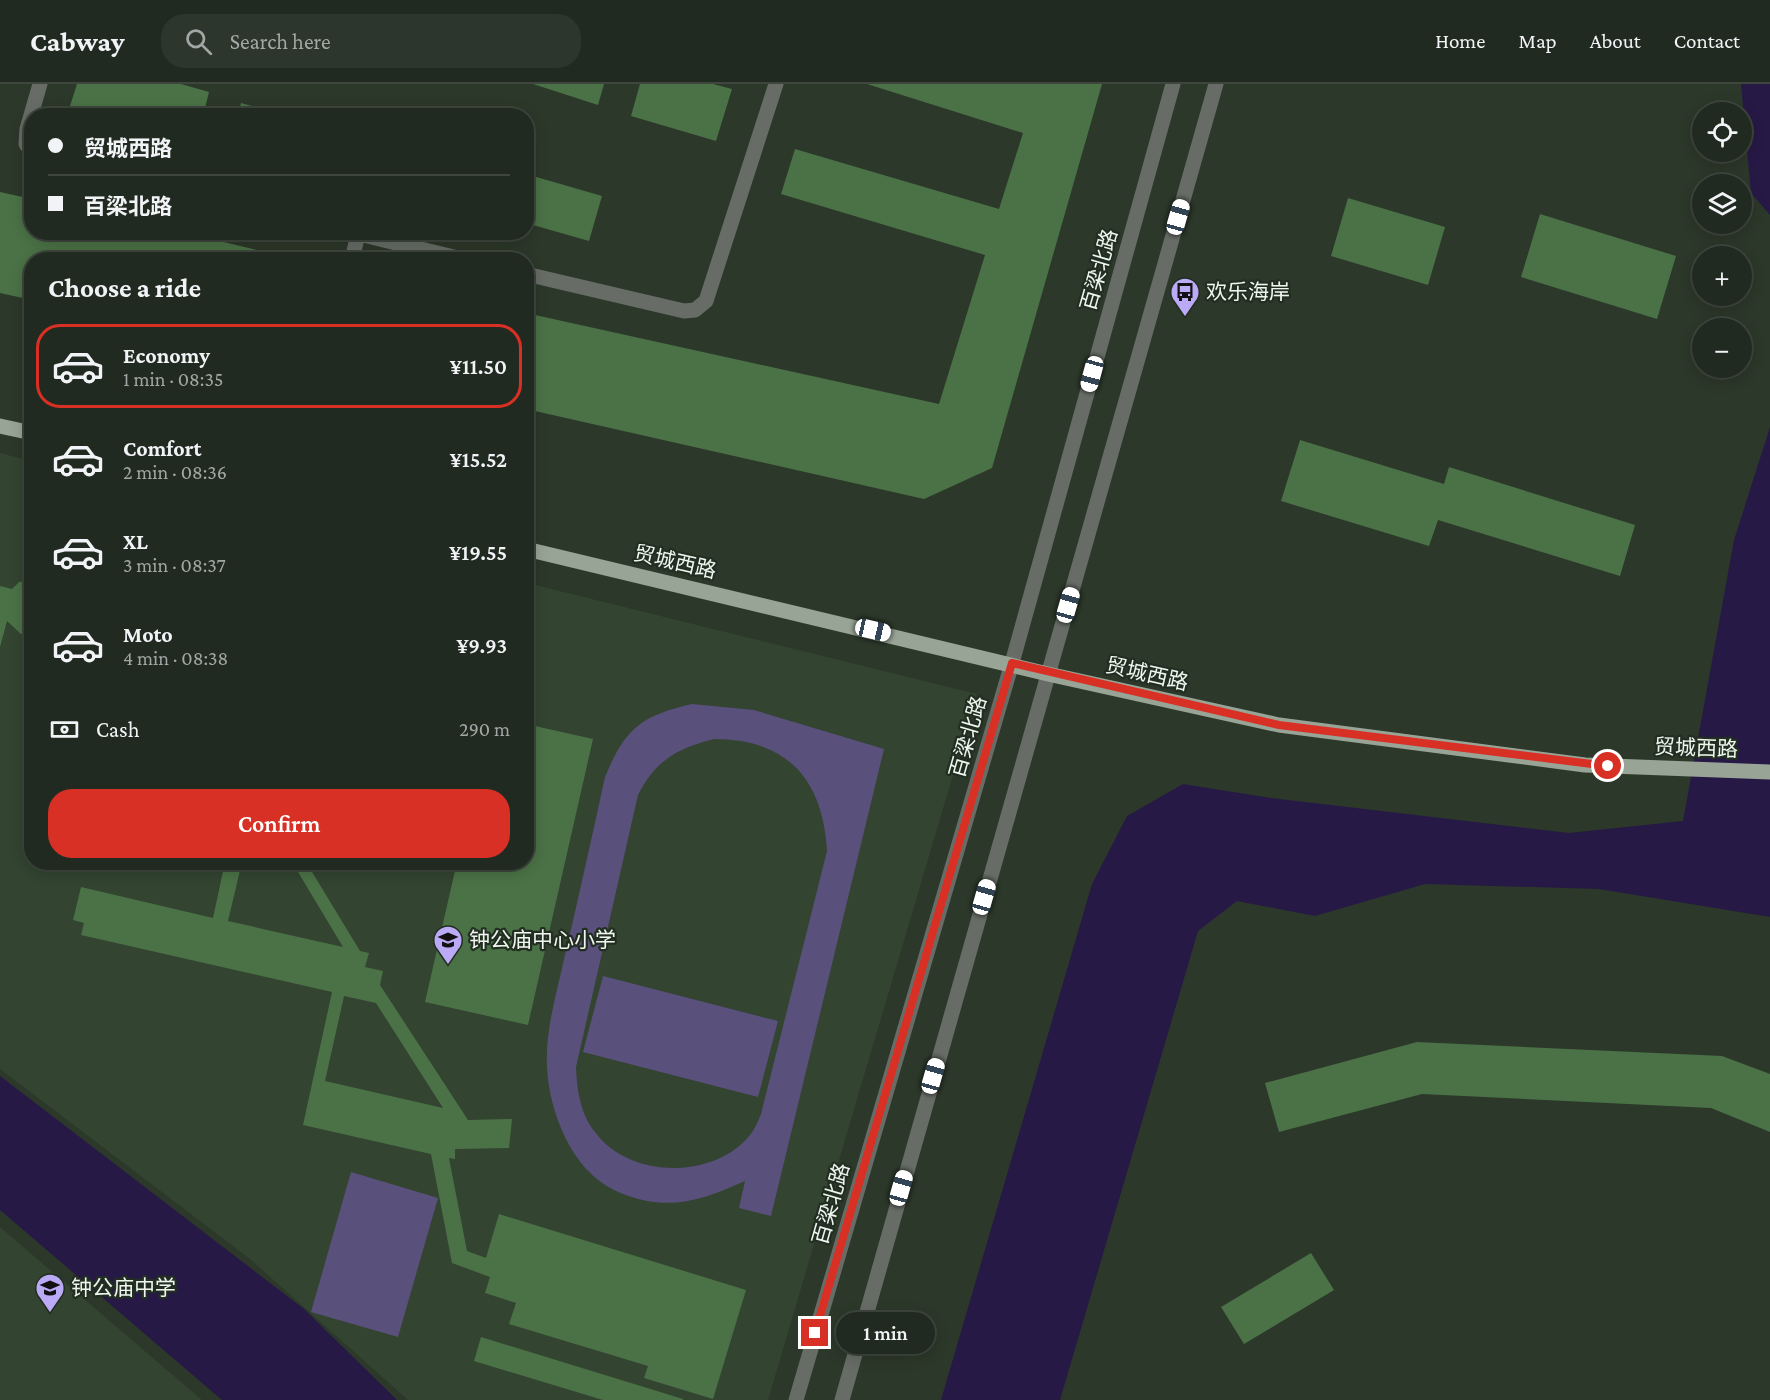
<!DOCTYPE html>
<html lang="en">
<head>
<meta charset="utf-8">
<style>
  body { margin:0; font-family:"Crimson Pro","Noto Sans SC",serif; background:#2d362d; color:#f1f3f6; height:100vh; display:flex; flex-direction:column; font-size:22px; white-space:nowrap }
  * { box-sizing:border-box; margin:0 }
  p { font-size:20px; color:#a2a7a5 }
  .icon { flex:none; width:33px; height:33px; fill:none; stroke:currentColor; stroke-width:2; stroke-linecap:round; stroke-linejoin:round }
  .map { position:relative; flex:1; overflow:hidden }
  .side { position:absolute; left:24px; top:168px; width:510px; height:618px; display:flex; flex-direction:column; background:#212a20; border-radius:24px; box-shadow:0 3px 15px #0003,0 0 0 2px #3e463e }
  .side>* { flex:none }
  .banner { position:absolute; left:24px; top:24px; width:510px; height:132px; border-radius:24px; box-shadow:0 3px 15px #0003,0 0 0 2px #3e463e; display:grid; align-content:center; height:132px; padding:0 24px; background:#212a20 }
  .tools { position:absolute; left:1692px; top:18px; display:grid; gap:12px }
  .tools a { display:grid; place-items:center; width:60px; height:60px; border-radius:50%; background:#212a20; box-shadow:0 3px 15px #0003,0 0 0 2px #3e463e; font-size:30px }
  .end { position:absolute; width:27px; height:27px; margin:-14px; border:8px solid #d93025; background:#fff; box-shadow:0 0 0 3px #fff }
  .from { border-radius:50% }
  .bubble { position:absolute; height:42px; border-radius:21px; background:#212a20; box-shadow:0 3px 15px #0003,0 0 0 2px #3e463e; font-size:20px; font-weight:600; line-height:42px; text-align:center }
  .car { position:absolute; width:18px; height:36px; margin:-18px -9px; border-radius:8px; box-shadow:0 0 4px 2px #0007; background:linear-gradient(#fff 24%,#345 0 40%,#fff 0 76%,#345 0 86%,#fff 0) }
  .banner b { display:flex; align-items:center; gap:21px; height:57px; font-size:22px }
  .banner b+b { border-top:2px solid #3e463e }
  .banner i { width:15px; height:15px; background:#f1f3f6 }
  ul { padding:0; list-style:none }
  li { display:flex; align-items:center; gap:18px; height:84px; margin:0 12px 9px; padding:0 12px; border:3px solid transparent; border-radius:24px }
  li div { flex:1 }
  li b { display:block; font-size:22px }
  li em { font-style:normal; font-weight:600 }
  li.current { border-color:#d93025 }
  li>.icon { width:54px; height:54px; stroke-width:1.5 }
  h2 { padding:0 24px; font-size:27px; line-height:72px }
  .pay { display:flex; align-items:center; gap:15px; height:66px; padding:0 24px; font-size:22px }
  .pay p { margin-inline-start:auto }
  .primary-button { display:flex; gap:12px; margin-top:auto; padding:12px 24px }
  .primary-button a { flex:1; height:69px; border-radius:24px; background:#d93025; color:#fff; font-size:24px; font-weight:600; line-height:69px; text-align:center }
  header { display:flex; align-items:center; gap:36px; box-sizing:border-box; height:84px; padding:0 30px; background:#212a20; border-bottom:2px solid #3e463e }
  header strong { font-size:28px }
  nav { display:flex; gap:33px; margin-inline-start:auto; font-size:21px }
  .search { width:420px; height:54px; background:#2d362d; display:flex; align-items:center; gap:15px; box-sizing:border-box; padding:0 21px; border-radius:24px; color:#a2a7a5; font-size:22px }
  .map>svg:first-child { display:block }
  .built { fill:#334431 }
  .green { fill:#5a507c; fill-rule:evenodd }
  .water { fill:#271946 }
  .building { fill:#4b7246; fill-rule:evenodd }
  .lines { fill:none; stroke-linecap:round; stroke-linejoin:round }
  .minor { stroke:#676d66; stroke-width:15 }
  .major { stroke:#98a496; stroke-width:15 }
  .route { stroke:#d93025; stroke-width:8 }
  .labels { text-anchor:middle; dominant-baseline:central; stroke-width:4.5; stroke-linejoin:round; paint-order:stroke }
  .street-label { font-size:21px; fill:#eef6ed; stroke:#222e21 }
  .poi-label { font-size:21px; fill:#eef6ed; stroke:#222e21; text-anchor:start }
</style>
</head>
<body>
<header>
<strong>Cabway</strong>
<div class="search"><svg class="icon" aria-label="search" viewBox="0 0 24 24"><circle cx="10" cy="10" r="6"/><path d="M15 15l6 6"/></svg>Search here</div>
<nav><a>Home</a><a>Map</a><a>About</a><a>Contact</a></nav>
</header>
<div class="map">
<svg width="1770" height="1316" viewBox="0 0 1770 1316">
  <rect width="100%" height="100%" fill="#2c382a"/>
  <path class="built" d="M0 369 31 377 32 778H526L527 499 977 610 768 1316H408L250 1175 0 985Z
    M0 1143 202 1316H0Z"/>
  <path class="green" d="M692 620 754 626 884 665 771 1132 739 1124 745 1097C699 1118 663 1129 614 1106 572 1086 549 1028 547 983 545 946 557 908 565 871 579 812 592 752 605 693 625 645 640 632 692 620ZM714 655C787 655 823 695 827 767L761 1030C758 1037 755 1045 750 1051 714 1096 629 1095 595 1048 580 1029 577 1006 576 983L638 711C656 676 676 665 714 655Z
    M603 892 778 937 758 1013 583 968Z
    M351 1088 438 1114 398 1253 311 1228Z"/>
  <path class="water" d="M1741 0H1770V131L1751 109Z
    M1770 343V833L1599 805 1425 800 1315 832 1237 817 1198 847 1060 1316H941L1092 800 1127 732 1183 700 1271 714 1569 749 1683 737 1734 456Z
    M0 992 304 1225 397 1316H222L0 1126Z"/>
  <path class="building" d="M77 0H181L209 8 203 32H103L70 22Z
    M533 0H604L598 21Z
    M640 0H713L732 5 716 57 631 32Z
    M867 0H1102L992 384 924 415 526 325V229L939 320 985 171 781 110 795 65 999 125 1023 49Z
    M241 19 283 31V32H238Z
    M526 90 602 112 589 157 526 139Z
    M0 108 32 115V148H182L298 176H32V216L0 209Z
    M1348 114 1445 143 1428 201 1331 172Z
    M1540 130 1676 172 1657 235 1521 193Z
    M1300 356 1444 400 1449 383 1635 441 1620 492 1438 436 1429 462 1281 417Z
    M32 497V551L21 550 7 537 0 563V502L12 505 19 498Z
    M526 640 593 655 528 941 425 918 457 778H526Z
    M225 778H242L228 837 343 863 292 778H306L360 867 369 869 365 883 383 887 380 901 468 1036 512 1035 509 1064 455 1065V1075L449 1074 467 1167 486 1174 499 1130 746 1206 713 1315 644 1294 648 1282 509 1240 516 1219 485 1209 490 1193 452 1179 431 1070 303 1041 332 908 81 851 84 839 73 836 81 803 213 834ZM344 912 376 919 443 1024 325 997Z
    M1417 958 1722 972 1770 990V1048L1711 1024 1422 1010 1279 1048 1265 999Z
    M1311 1169 1334 1206 1244 1260 1221 1223Z
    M481 1253 683 1315V1316H603L474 1277Z"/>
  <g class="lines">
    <path class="minor" d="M32 68 26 60 27 45 40 0
      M351 148 466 176
      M352 176 358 150
      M526 190 684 227 695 226 706 217 776 0
      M796 1316 1012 579 1173 0
      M842 1316 1216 0"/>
    <path class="major" d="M0 342 32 349
      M526 465 1048 590 1279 641 1585 681 1770 688"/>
  </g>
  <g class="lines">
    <path class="route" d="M815 1249 1012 579 1279 641 1608 682"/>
  </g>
  <defs>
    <g id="bus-pin" transform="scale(1.5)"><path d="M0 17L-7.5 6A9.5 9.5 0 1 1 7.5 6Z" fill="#bbaaf6" stroke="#222e21"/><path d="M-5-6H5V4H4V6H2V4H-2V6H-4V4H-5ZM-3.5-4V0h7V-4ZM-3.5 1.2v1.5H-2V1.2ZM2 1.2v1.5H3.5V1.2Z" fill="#111"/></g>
    <g id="school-pin" transform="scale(1.5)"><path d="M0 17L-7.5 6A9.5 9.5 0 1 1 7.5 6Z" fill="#bbaaf6" stroke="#222e21"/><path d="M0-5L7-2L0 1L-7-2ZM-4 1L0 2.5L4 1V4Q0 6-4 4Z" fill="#111"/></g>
  </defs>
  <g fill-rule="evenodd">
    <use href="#bus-pin" x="1185" y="208"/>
    <use href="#school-pin" x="448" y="856"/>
    <use href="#school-pin" x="50" y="1204"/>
  </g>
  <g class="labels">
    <g class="street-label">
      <text transform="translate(1099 186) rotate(-74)">百梁北路</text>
      <text transform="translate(675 478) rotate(13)">贸城西路</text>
      <text transform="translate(1147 590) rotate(13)">贸城西路</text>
      <text transform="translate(968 653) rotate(-74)">百梁北路</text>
      <text transform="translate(1696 664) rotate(2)">贸城西路</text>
      <text transform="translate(831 1120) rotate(-74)">百梁北路</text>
    </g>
    <g class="poi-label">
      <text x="1206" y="208">欢乐海岸</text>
      <text x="469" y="856">钟公庙中心小学</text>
      <text x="71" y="1204">钟公庙中学</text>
    </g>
  </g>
</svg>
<div class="tools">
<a><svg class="icon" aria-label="locate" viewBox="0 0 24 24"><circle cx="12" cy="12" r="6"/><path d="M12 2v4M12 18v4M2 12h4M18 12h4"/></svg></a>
<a><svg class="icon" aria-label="layers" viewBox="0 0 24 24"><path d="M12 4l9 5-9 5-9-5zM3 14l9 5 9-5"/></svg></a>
<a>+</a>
<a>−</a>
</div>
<i class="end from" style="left:1608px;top:682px"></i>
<i class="end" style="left:815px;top:1249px"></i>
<div class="bubble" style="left:836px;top:1228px;width:99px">1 min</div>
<i class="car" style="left:1178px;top:133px;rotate:16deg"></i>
<i class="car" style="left:1092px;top:290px;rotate:195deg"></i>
<i class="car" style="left:1068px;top:521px;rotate:16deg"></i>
<i class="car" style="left:873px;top:546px;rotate:103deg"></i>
<i class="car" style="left:984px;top:813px;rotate:16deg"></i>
<i class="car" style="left:933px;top:992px;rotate:16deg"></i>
<i class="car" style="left:901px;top:1104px;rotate:16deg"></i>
<div class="banner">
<b><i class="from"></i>贸城西路</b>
<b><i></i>百梁北路</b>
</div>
<section class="side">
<h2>Choose a ride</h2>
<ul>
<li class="current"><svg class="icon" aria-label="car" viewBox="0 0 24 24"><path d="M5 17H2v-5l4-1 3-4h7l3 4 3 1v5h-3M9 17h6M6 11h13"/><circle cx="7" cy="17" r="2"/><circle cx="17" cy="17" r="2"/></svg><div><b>Economy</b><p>1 min · 08:35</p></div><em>¥11.50</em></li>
<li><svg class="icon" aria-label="car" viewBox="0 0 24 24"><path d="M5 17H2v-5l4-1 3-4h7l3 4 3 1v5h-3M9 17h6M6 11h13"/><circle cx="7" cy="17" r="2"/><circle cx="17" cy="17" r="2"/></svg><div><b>Comfort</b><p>2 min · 08:36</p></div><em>¥15.52</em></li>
<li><svg class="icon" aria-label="car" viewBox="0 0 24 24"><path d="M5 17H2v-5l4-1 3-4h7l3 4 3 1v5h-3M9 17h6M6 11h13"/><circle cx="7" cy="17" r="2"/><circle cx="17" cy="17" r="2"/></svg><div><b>XL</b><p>3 min · 08:37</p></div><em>¥19.55</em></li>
<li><svg class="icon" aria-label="car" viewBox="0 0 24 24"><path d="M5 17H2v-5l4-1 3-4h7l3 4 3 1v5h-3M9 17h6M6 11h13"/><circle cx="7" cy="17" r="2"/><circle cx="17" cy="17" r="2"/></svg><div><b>Moto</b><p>4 min · 08:38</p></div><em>¥9.93</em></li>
</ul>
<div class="pay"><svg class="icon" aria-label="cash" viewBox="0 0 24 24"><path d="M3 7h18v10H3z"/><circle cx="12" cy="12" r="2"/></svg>Cash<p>290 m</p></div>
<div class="primary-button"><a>Confirm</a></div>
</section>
</div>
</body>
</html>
